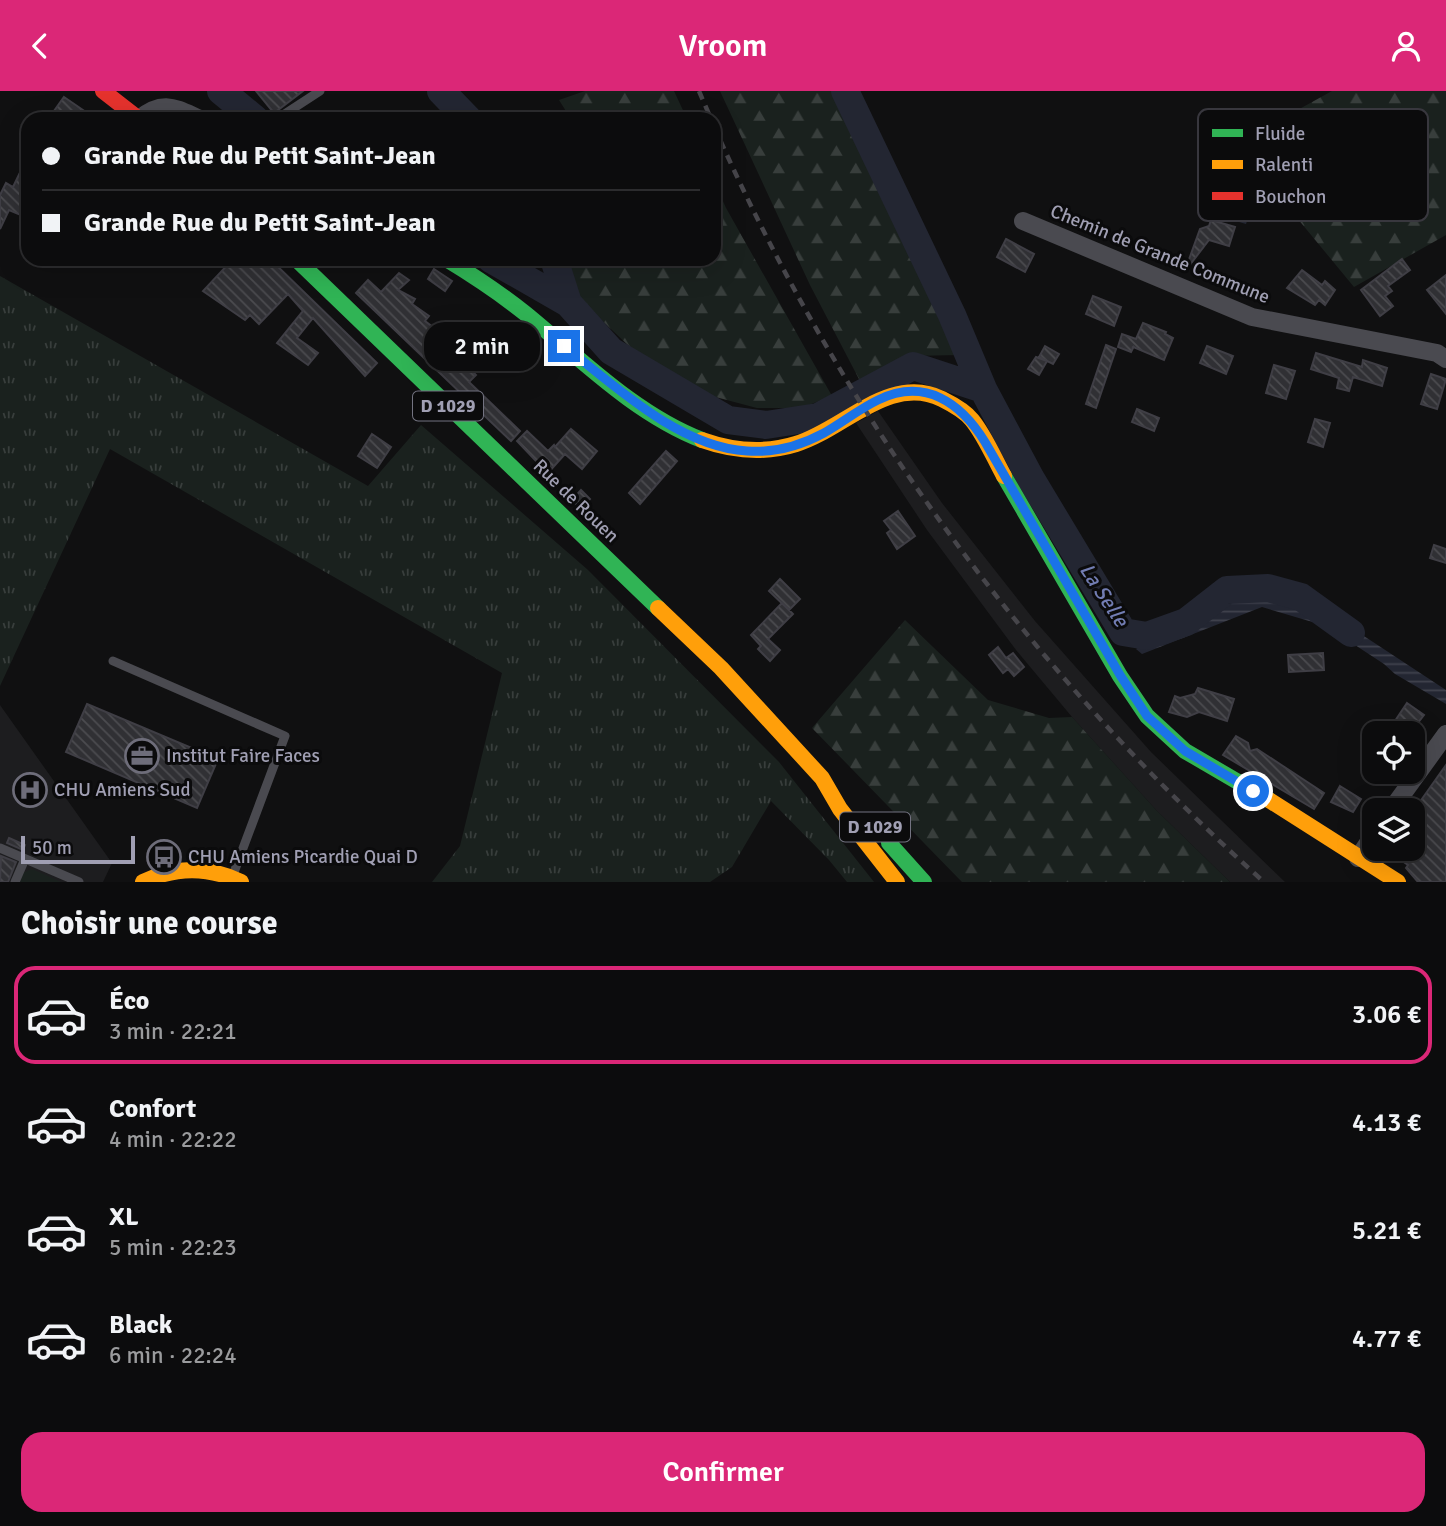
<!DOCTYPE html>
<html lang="fr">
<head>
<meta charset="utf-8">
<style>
  body { margin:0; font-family:Signika,sans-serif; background:#1a1a1b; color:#f1f3f6; height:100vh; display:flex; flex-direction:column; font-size:26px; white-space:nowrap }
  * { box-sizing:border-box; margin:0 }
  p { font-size:23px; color:#9a9b9d }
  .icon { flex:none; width:38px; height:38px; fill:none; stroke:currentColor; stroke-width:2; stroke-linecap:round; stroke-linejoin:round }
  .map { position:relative; height:791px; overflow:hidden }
  .panel { display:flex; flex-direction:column; background:#0c0c0d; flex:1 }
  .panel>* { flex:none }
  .guide { position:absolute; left:21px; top:21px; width:700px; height:154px; border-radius:21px; box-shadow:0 7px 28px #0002,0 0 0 2px #2c2c2e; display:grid; align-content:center; height:154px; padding:0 21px; background:#0c0c0d }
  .buttons { position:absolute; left:1362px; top:630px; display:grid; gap:14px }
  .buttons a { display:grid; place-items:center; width:63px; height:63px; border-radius:14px; background:#0c0c0d; box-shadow:0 7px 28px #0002,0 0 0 2px #2c2c2e; font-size:35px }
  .scale { position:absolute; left:21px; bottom:18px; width:114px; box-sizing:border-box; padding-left:7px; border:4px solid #a09fb3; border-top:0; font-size:19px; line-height:24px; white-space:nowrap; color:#a09fb3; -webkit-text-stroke:5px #0b0b0c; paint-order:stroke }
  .end { position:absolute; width:32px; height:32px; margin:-16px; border:9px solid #1a73e8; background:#fff; box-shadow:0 0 0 4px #fff }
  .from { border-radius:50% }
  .bubble { position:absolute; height:49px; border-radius:21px; background:#0c0c0d; box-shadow:0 7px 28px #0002,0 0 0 2px #2c2c2e; font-size:23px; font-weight:600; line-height:49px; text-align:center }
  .guide b { display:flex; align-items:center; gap:24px; height:66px; font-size:26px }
  .guide b+b { border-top:2px solid #2c2c2e }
  .guide i { width:18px; height:18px; background:#f1f3f6 }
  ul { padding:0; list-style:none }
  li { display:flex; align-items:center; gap:21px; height:98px; margin:0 14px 10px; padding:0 7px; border:4px solid transparent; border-radius:21px }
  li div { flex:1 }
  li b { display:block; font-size:26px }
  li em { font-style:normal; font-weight:600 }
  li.active { border-color:#db2777 }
  li>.icon { width:63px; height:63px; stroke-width:1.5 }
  h2 { padding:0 21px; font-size:32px; line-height:84px }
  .primary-button { display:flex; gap:14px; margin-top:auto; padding:14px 21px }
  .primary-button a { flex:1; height:80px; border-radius:21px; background:#db2777; color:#fff; font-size:28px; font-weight:600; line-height:80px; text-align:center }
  header { display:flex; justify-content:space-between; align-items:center; height:91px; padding:0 21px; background:#db2777; color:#fff; font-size:32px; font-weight:600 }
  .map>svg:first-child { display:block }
  .built { fill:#1d1d1f }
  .grass { fill:url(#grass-tufts) }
  .forest { fill:url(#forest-firs) }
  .water { fill:url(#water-rules) }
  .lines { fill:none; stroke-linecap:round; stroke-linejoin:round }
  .river { stroke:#232632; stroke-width:28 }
  .building { fill:url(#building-back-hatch); stroke:#3f3e45; stroke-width:2 }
  .lane { stroke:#4a4a50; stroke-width:9 }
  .street { stroke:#4a4a50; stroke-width:18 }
  .fast { stroke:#30b455; stroke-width:16 }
  .slow { stroke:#ff9f0a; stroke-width:16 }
  .jam { stroke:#e5322d; stroke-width:16 }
  .rail { stroke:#46454a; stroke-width:4.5; stroke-dasharray:9 7; stroke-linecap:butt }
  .route { stroke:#1a73e8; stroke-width:9 }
  .labels { text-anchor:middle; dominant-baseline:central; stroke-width:6; stroke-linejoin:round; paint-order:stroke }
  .shield { fill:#0b0b0c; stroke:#737381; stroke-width:2 }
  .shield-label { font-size:18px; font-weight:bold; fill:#a09fb3 }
  .street-label { font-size:19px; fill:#a09fb3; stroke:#0b0b0c }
  .poi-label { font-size:19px; fill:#a09fb3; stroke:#0b0b0c; text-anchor:start }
  .water-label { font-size:21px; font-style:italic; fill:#727db3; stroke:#0b0b0c }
  .key { fill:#0b0b0c; stroke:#38373e; stroke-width:2 }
  .key-label { font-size:19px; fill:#a09fb3 }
</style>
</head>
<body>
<header><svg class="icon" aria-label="back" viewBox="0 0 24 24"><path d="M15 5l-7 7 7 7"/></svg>Vroom<svg class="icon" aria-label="person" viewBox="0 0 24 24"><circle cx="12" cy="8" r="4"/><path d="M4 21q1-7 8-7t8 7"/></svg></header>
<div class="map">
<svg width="1446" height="791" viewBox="0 0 1446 791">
  <defs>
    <pattern id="grass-tufts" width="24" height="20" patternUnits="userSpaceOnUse" patternTransform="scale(1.75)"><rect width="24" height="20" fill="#1a211e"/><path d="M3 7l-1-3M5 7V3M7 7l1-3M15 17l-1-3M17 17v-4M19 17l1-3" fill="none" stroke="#383e3c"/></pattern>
    <pattern id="forest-firs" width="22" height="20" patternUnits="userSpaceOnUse" patternTransform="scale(1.75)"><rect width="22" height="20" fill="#1a211e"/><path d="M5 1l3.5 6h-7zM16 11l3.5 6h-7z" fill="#383e3c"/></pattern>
    <pattern id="water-rules" width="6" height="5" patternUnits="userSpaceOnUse" patternTransform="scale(1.75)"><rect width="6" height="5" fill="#232632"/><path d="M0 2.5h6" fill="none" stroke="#40424d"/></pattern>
    <pattern id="building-back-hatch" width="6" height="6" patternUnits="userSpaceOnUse" patternTransform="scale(1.75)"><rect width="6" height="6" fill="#303034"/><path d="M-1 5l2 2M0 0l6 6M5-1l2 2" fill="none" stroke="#4b4b4f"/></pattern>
  </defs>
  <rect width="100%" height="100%" fill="#101011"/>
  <path class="built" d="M878 320 942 412 1035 530 1151 661 1285 791H1230L1157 720 1072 626 1016 559 927 439 856 332Z
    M0 614 112 772 103 791H0Z"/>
  <path class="grass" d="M0 185 368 395 421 334 588 479 779 671 874 791H847L829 769 771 710 732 776 710 791H432L460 755 502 582 110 358 0 595Z
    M32 778 61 791H20L23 782Z"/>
  <path class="forest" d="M585 0H674L687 28H571L559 9Z
    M720 0H834L958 264 909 265 860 290 810 194Z
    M1332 0H1446V144L1354 196 1236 53Z
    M714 90 726 117 832 305 801 317H757L708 304 630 256 575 204 568 168H714Z
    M905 529 988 609 1049 627 1072 626 1157 720 1230 791H962L812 637Z"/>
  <path class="water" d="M1232 116 1250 121 1246 133 1229 128Z
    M1269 504 1335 526 1446 599V613L1395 583 1384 573 1326 535 1262 516 1142 563 1136 558C1172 536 1227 508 1269 504Z"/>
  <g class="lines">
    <path class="river" d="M221 0 255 28
      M441 0 468 28
      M845 0 952 224 983 298
      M491 168 568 212 611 260 728 329 766 334 818 326 913 275 983 298 1031 388 1123 541 1147 545 1186 531 1227 499 1268 497 1301 506 1351 542
      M554 168 568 212"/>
  </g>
  <path class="building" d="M256 0H303L274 22Z
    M64 6 96 28H66L54 20Z
    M28 65V127L9 119 0 138V104L6 92 13 96Z
    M1211 129 1235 136 1229 155 1209 149 1189 175 1187 174 1200 138 1209 135Z
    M1006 148 1034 163 1025 181 997 166Z
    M233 168H270L377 272 365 285 313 227 297 247 318 262 308 274 277 252 303 220 288 203 259 233 250 224 245 229 203 200Z
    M1402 168 1410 179 1388 195 1392 200 1385 205 1393 215 1380 225 1361 199Z
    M434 178 452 190 445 200 428 188Z
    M1302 179 1322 194 1325 190 1335 199 1325 214 1319 209 1315 214 1287 197Z
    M399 182 409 189 398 199 415 208 412 213 429 225 425 230 454 252 476 274 471 279 476 284 469 291 520 340 511 350 356 202 368 189 381 201Z
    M1446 184V223L1427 199Z
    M1093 205 1121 216 1114 235 1086 223Z
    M1143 232 1166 241 1165 243 1173 247 1164 269 1133 256 1134 255 1131 261 1118 256 1122 243 1136 248Z
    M510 238 521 248 500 270 489 261Z
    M1106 254 1116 258 1096 317 1086 313Z
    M1045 255 1059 263 1053 273 1039 266Z
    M1207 255 1233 265 1226 283 1200 272Z
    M1316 262 1362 276 1363 269 1387 277 1382 295 1353 286 1349 300 1337 297 1339 287 1311 278Z
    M1036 266 1047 270 1039 284 1028 278Z
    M1274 274 1295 280 1286 308 1266 302Z
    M1431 283 1446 288 1437 318 1421 313Z
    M1137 318 1159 327 1154 340 1132 331Z
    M1315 328 1330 332 1323 356 1308 351Z
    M571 338 597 360 582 378 565 363 546 384 535 374 537 371 517 350 527 340 548 360 554 354 555 356Z
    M372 343 391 356 377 377 358 365Z
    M666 360 677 370 640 413 629 402Z
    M581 399 590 408 581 418 572 409Z
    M898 420 915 445 897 458 887 442 891 439 884 430Z
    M1434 454 1446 458V472L1430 467Z
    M780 488 800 508 789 519 769 500Z
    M782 512 793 523 768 548 780 559 770 570 758 558 761 555 751 544Z
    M998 556 1006 567 1013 562 1024 576 1014 585 1008 578 1003 582 989 564Z
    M1323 562 1324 579 1289 581 1288 564Z
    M1198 597 1234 608 1227 630 1199 621 1187 626 1169 621 1175 605 1180 607 1195 603Z
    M1407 612 1424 624 1410 642H1387Z
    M87 613 218 668 197 717 66 661Z
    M1236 645 1248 652 1250 660 1257 658 1324 702 1314 718 1223 664Z
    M1446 674V791H1418L1406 777 1408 774 1385 758H1412V722Z
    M1340 695 1361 708 1353 721 1331 711Z
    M9 747 25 754 23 759 7 752Z
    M1 765 16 771 8 791H0Z"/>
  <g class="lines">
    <path class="lane" d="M277 28 320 0
      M113 570 285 645 233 784
      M0 757 79 791
      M15 791 25 768"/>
    <path class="street" d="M139 28C163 8 175 17 200 28
      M1023 130 1252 226 1437 262 1446 268
      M1391 719 1446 643
      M1358 767 1374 743"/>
    <path class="fast" d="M296 168 658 517
      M446 168C474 185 501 203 526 223 581 268 635 323 702 349
      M1004 385 1120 585 1147 625 1185 660 1269 709
      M889 752 924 791"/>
    <path class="slow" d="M702 349C733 360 764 363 796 353 843 339 890 282 942 308 952 313 965 320 972 329 985 345 994 367 1004 385
      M658 517 721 577 822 687 840 718 897 791
      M1269 709 1398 791
      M143 791C176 775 208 775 241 791"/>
    <path class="jam" d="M103 0 139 28"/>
    <path class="rail" d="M699 0 711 28
      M714 35C840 322 1031 582 1264 791"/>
  </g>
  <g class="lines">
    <path class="route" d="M564 255C615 295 679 356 747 360 773 362 800 355 824 342 842 332 859 318 878 309 925 286 961 312 985 351L1120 584 1147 625 1185 660 1253 700"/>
  </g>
  <defs>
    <g id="office-ring" transform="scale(1.75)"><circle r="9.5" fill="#0b0b0c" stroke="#6e6d7a" stroke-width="1.5"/><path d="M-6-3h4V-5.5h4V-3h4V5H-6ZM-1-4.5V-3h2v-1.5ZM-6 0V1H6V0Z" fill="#6e6d7a"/></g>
    <g id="hospital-ring" transform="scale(1.75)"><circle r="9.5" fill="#0b0b0c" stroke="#6e6d7a" stroke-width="1.5"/><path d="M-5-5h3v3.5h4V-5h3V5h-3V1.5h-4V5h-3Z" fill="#6e6d7a"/></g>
    <g id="bus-ring" transform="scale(1.75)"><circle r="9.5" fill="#0b0b0c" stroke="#6e6d7a" stroke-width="1.5"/><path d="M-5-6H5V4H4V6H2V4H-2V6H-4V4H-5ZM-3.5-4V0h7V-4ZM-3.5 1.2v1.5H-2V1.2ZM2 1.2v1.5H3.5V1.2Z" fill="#6e6d7a"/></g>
  </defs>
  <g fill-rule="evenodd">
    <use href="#office-ring" x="142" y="665"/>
    <use href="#hospital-ring" x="30" y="699"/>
    <use href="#bus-ring" x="164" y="766"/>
  </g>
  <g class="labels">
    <g class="shield">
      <rect x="413" y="300.5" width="70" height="29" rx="5"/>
      <rect x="840" y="721.5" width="70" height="29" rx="5"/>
    </g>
    <g class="shield-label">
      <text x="448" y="315">D 1029</text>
      <text x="875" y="736">D 1029</text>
    </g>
    <g class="street-label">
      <text transform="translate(1160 163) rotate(22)">Chemin de Grande Commune</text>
      <text transform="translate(576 410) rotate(44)">Rue de Rouen</text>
    </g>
    <g class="poi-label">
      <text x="166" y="665">Institut Faire Faces</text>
      <text x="54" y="699">CHU Amiens Sud</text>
      <text x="188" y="766">CHU Amiens Picardie Quai D</text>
    </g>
    <g class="water-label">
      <text transform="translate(1104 504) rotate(57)">La Selle</text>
    </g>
  </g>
  <rect x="1198" y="18" width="230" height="112" rx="10" class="key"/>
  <rect x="1212" y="38" width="31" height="8" fill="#30b455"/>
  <rect x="1212" y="69" width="31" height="9" fill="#ff9f0a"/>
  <rect x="1212" y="101" width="31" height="8" fill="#e5322d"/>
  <g class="key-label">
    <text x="1255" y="49">Fluide</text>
    <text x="1255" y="80">Ralenti</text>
    <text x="1255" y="112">Bouchon</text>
  </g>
</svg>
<div class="buttons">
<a><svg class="icon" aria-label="locate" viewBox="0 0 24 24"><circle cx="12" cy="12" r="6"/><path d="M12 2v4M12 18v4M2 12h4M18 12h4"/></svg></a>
<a><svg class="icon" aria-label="layers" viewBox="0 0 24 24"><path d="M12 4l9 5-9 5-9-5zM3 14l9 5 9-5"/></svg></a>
</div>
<div class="scale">50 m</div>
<i class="end from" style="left:1253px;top:700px"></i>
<i class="end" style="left:564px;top:255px"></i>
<div class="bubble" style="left:424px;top:231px;width:116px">2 min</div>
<div class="guide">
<b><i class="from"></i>Grande Rue du Petit Saint-Jean</b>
<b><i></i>Grande Rue du Petit Saint-Jean</b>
</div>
</div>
<section class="panel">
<h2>Choisir une course</h2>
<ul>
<li class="active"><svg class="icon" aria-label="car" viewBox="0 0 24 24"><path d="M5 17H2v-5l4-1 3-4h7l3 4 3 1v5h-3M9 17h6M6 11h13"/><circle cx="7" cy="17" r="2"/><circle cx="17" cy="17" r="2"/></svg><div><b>Éco</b><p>3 min · 22:21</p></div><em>3.06 €</em></li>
<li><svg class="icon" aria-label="car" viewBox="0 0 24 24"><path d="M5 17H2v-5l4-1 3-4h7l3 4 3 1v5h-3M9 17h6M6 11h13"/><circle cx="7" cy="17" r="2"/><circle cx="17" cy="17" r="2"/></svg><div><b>Confort</b><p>4 min · 22:22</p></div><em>4.13 €</em></li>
<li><svg class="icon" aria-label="car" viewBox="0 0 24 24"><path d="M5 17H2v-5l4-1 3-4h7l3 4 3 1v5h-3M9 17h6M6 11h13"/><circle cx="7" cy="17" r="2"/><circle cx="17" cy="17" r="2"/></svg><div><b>XL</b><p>5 min · 22:23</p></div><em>5.21 €</em></li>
<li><svg class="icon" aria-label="car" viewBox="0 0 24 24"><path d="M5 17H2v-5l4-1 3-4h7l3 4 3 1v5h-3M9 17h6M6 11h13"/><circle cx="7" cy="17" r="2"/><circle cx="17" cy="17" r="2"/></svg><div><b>Black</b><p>6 min · 22:24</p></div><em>4.77 €</em></li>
</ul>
<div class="primary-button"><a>Confirmer</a></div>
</section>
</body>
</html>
